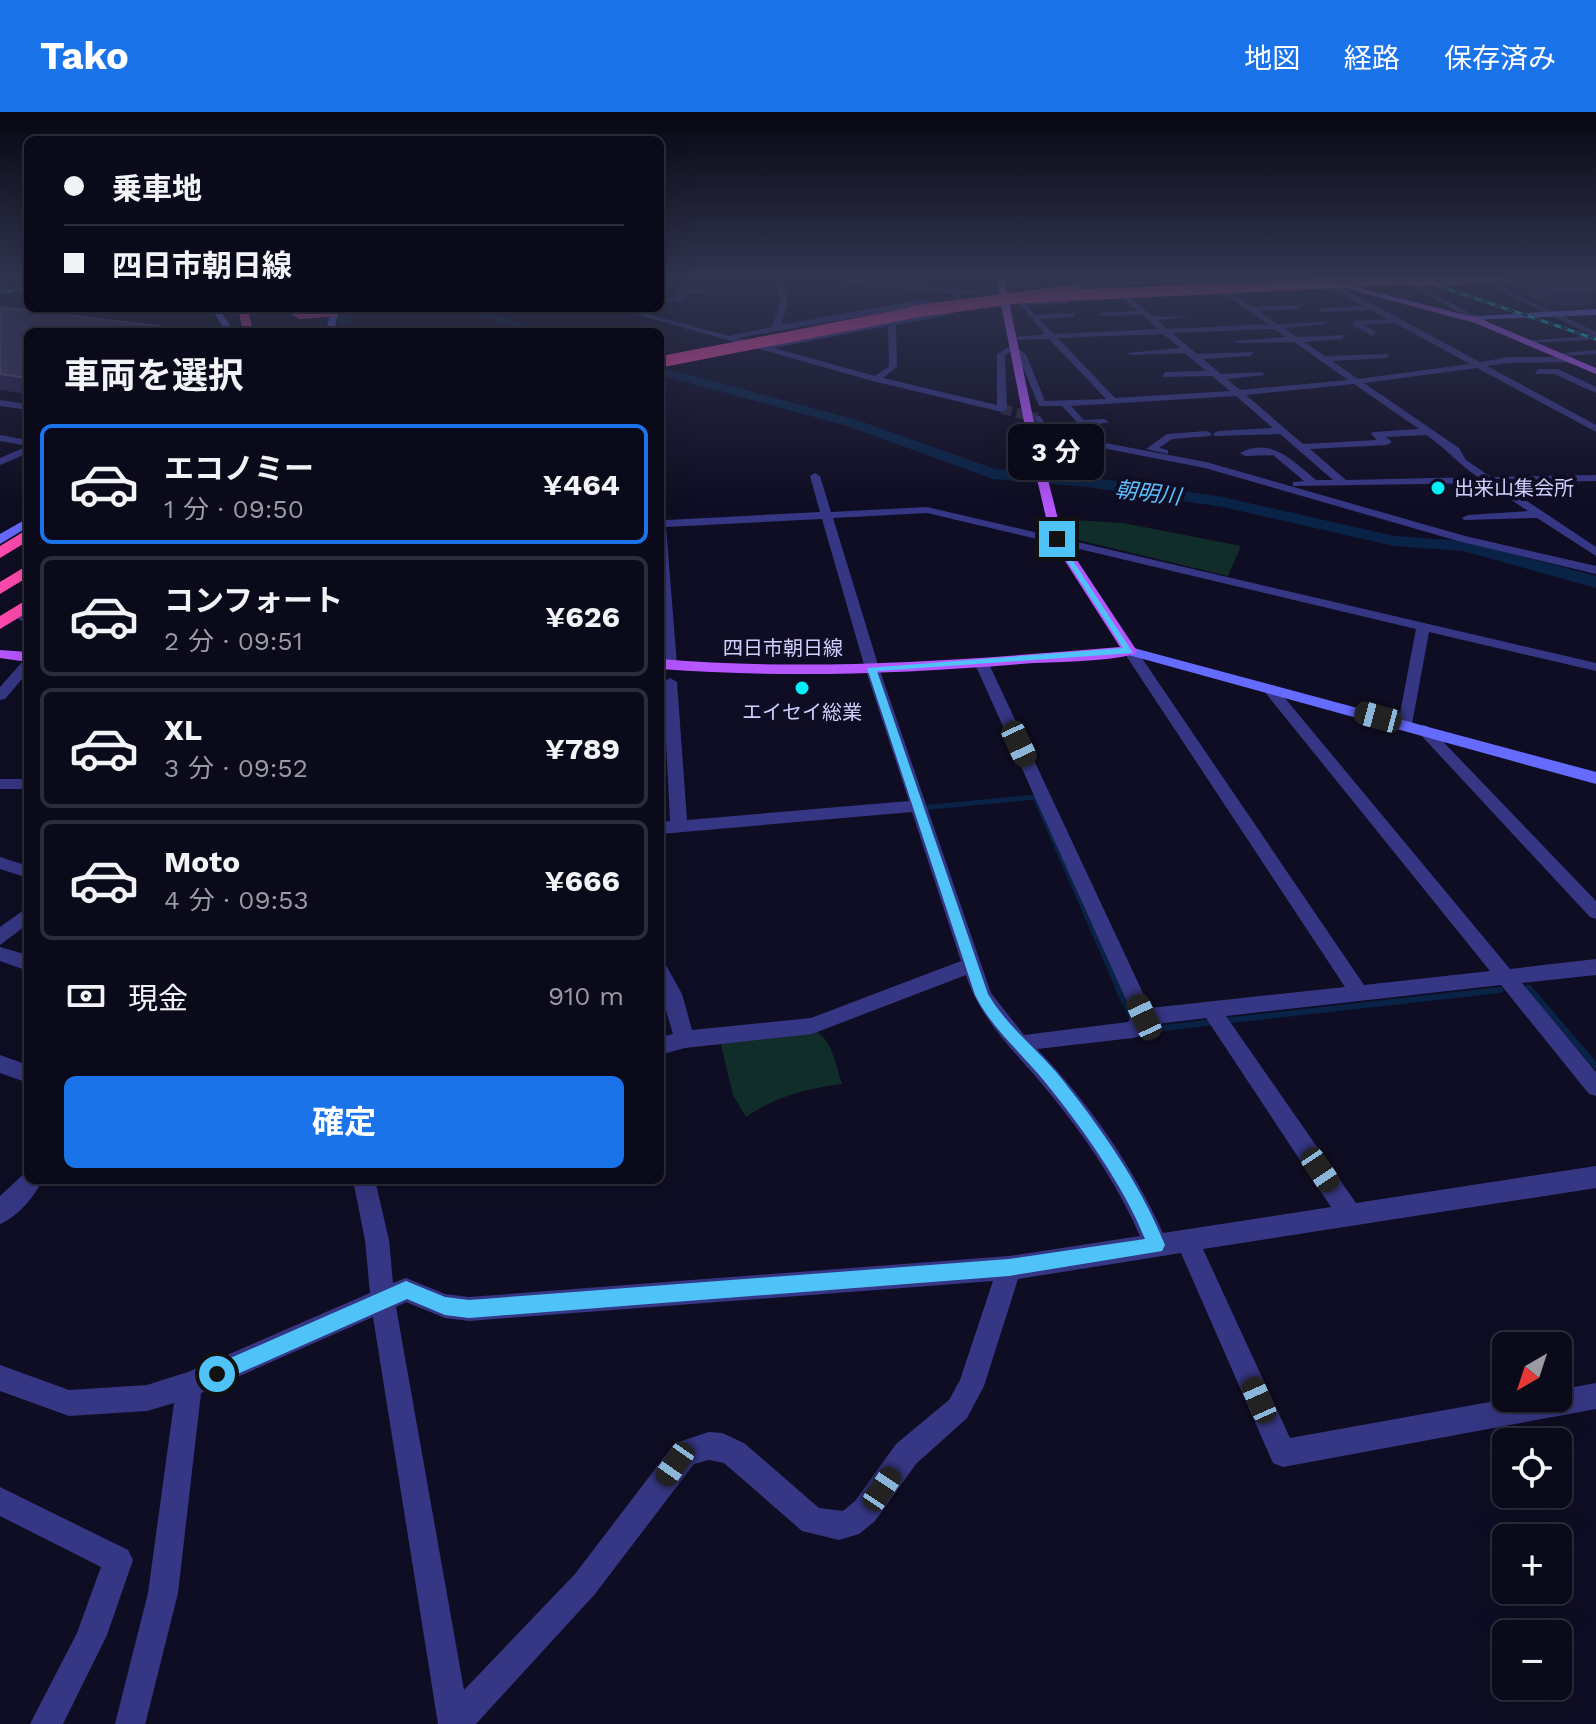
<!DOCTYPE html>
<html lang="ja">
<head>
<meta charset="utf-8">
<style>
  body { margin:0; font-family:"Work Sans","Noto Sans JP",sans-serif; background:#191827; color:#f1f3f6; height:100vh; display:flex; flex-direction:column; font-size:30px; white-space:nowrap }
  * { box-sizing:border-box; margin:0 }
  p { font-size:26px; color:#9a9aa2 }
  .icon { flex:none; width:44px; height:44px; fill:none; stroke:currentColor; stroke-width:2; stroke-linecap:round; stroke-linejoin:round }
  .map { position:relative; flex:1; overflow:hidden }
  .panel { position:absolute; left:24px; top:216px; width:640px; height:856px; display:flex; flex-direction:column; background:#0b0a1a; border-radius:12px; box-shadow:0 8px 32px #0002,0 0 0 2px #2b2b39 }
  .panel>* { flex:none }
  .guide { position:absolute; left:24px; top:24px; width:640px; height:176px; border-radius:12px; box-shadow:0 8px 32px #0002,0 0 0 2px #2b2b39; display:grid; align-content:center; height:176px; padding:0 40px; background:#0b0a1a }
  .needle { width:52px; rotate:219deg }
  .buttons { position:absolute; left:1492px; top:1220px; display:grid; gap:16px }
  .buttons a { display:grid; place-items:center; width:80px; height:80px; border-radius:12px; background:#0b0a1a; box-shadow:0 8px 32px #0002,0 0 0 2px #2b2b39; font-size:40px }
  .end { position:absolute; width:36px; height:36px; margin:-18px; border:10px solid #4fc3f7; background:#111; box-shadow:0 0 0 4px #111 }
  .from { border-radius:50% }
  .bubble { position:absolute; height:56px; border-radius:12px; background:#0b0a1a; box-shadow:0 8px 32px #0002,0 0 0 2px #2b2b39; font-size:26px; font-weight:700; line-height:56px; text-align:center }
  .car { position:absolute; width:24px; height:48px; margin:-24px -12px; border-radius:10px; box-shadow:0 0 6px 2px #0007; background:linear-gradient(#222 24%,#8ab4d8 0 40%,#222 0 76%,#8ab4d8 0 86%,#222 0) }
  .guide b { display:flex; align-items:center; gap:28px; height:76px; font-size:30px }
  .guide b+b { border-top:2px solid #2b2b39 }
  .guide i { width:20px; height:20px; background:#f1f3f6 }
  ul { padding:0; list-style:none }
  li { display:flex; align-items:center; gap:24px; height:120px; margin:0 16px 12px; padding:0 24px; border:4px solid #2b2b39; border-radius:12px }
  li div { flex:1 }
  li b { display:block; font-size:30px }
  li em { font-style:normal; font-weight:700 }
  li.current { border-color:#1a73e8 }
  li>.icon { width:72px; height:72px; stroke-width:1.5 }
  h2 { padding:0 40px; font-size:36px; line-height:96px }
  .pay { display:flex; align-items:center; gap:20px; height:88px; padding:0 40px; font-size:30px }
  .pay p { margin-inline-start:auto }
  .action { display:flex; gap:16px; margin-top:auto; padding:16px 40px }
  .action a { flex:1; height:92px; border-radius:12px; background:#1a73e8; color:#fff; font-size:32px; font-weight:700; line-height:92px; text-align:center }
  header { display:flex; align-items:center; gap:48px; box-sizing:border-box; height:112px; padding:0 40px; background:#1a73e8; color:#fff }
  header strong { font-size:38px }
  nav { display:flex; gap:44px; margin-inline-start:auto; font-size:28px }
  .map>svg:first-child { display:block }
  .green { fill:#102d2a }
  .lines { fill:none; stroke-linecap:round; stroke-linejoin:round }
  .stream-far1 { stroke:#092346; stroke-width:5 }
  .stream { stroke:#092346; stroke-width:6 }
  .river { fill:#092346; fill-rule:evenodd }
  .street-tunnel { stroke:#2c2a44; stroke-width:10; stroke-dasharray:10 5; stroke-linecap:butt }
  .street { fill:#363784; fill-rule:evenodd }
  .secondary { fill:#666bff; fill-rule:evenodd }
  .primary { fill:#b656ff; fill-rule:evenodd }
  .highway { fill:#ff4aac; fill-rule:evenodd }
  .rail-casing { stroke:#00f0fa; stroke-width:3 }
  .rail { stroke:#0f0d23; stroke-width:2; stroke-dasharray:7; stroke-linecap:butt }
  .highway-bridge { stroke:#ff4aac; stroke-width:11 }
  .wall { fill:#2b2552 }
  .building { fill:#3d3765; stroke:#544f7d; stroke-width:2 }
  .route { fill:#4fc3f7 }
  .poi-dot { fill:#00f0fa; stroke:#0f0d23; stroke-width:3 }
  .labels { text-anchor:middle; dominant-baseline:central; stroke-width:8; stroke-linejoin:round; paint-order:stroke }
  .far-poi-label { font-size:20px; fill:#d2cfff; stroke:#0f0d23; text-anchor:start }
  .far-street-label { font-size:20px; fill:#d2cfff; stroke:#0f0d23 }
  .far-water-label { font-size:22px; font-style:italic; fill:#5dbeff; stroke:#0f0d23 }
</style>
</head>
<body>
<header>
<strong>Tako</strong>
<nav><a>地図</a><a>経路</a><a>保存済み</a></nav>
</header>
<div class="map">
<svg width="1596" height="1612" viewBox="0 0 1596 1612">
  <rect width="100%" height="100%" fill="#0f0d23"/>
  <path class="green" d="M1059 407 1123 411 1241 434 1228 464 1062 424Z
    M817 920C833 930 836 955 842 972 805 977 777 984 746 1005L733 983 720 929Z"/>
  <g class="lines">
    <path class="stream-far1" d="M921 696 1035 685 1119 878
      M1528 875 1530 878"/>
    <path class="stream" d="M1118 876 1133 909
      M1529 876 1596 954
      M1223 909 1500 878
      M1139 919 1213 910"/>
    <path class="river" d="M5 166H19L0 176V169Z
      M338 196H350L352 220H340Z
      M457 196H475L544 220H526Z
      M660 255 857 308 995 357 1087 365 1223 385 1394 424 1464 429 1596 464V476L1463 439 1394 434 1223 395 1087 375 993 367 847 314 660 263Z"/>
    <path class="street-tunnel" d="M1002 297 1037 306"/>
    <path class="street" d="M688 166H695L689 177 717 180 686 181 681 190H660V186H676L677 179Z
      M775 166H782L788 192 781 213 918 188 943 190 737 226 766 234 944 199 960 193V197L949 203 896 213 897 255 883 266 997 293V242L1012 233 1026 242 1045 289 1106 287 1049 227 1011 228 1007 226 1045 222 1018 190 1064 188 1068 183 1072 185 1067 192 1026 193 1035 203 1076 201 1073 205 1039 207 1054 222 1158 217 1142 203 1099 204 1102 200 1137 199 1108 174 1066 176 1036 183 1032 181 1066 172 1104 170 1100 166H1107L1112 170 1255 166 1216 170 1252 195 1301 193 1298 197 1259 199 1277 212 1323 210 1327 212 1284 216 1297 225 1345 223 1342 227 1304 230 1325 244 1389 242 1386 246 1332 249 1358 267 1470 252 1395 211 1364 213 1376 220 1373 224 1352 213 1355 209 1387 207 1371 198 1318 200 1321 196 1364 194 1334 178 1314 177 1311 173 1339 174 1480 250 1508 245H1574L1571 250 1508 251 1487 254 1596 313V320L1477 256 1364 271 1459 336 1466 348 1491 365 1596 363V369L1500 371 1596 435V444L1537 406 1464 408 1462 406 1468 403 1528 399 1501 381 1462 385 1457 382 1462 379 1495 377 1487 371 1293 374V370L1304 369 1273 343 1245 344 1240 341C1271 324 1294 350 1316 368H1333L1280 322 1215 324 1213 322 1218 319 1273 316 1236 284 1071 294 1084 308 1104 307 1109 310 1089 314 1094 320 1089 323 1062 294H1039L1018 243 1012 239 1005 243 1007 297 1002 300 873 269 614 196H626L729 224 772 215 780 192ZM1207 170 1268 212 1167 217 1157 208 1191 205 1152 204 1117 174ZM888 214 889 254 875 264 774 236ZM1274 217 1286 225 1233 229 1237 231 1294 230 1348 268 1240 278 1227 267 1265 263 1261 260 1221 262 1203 247 1250 244 1253 240 1197 242 1172 221ZM1163 222 1180 236 1126 241 1130 243 1185 241 1206 259 1165 260 1162 265 1212 264 1230 279 1115 286 1058 226ZM1354 272 1419 317 1373 320 1371 322 1377 328 1303 332 1246 283ZM1426 323C1446 336 1458 352 1478 365L1346 368 1310 337 1387 333 1392 330 1386 325Z
      M804 166H834L989 181 961 182V189L957 191 953 189 954 182Z
      M1396 166H1404L1478 205 1471 207Z
      M1473 166H1482L1596 220V225Z
      M1041 167 1043 170 997 171 1001 169Z
      M290 196H335L331 198Z
      M1587 224 1590 228 1528 231 1524 229Z
      M1596 238V242L1559 244 1555 242Z
      M1538 257H1558L1596 275V281L1554 262H1535Z
      M0 288 28 292V298L0 294Z
      M1034 304H1040L1052 321 1206 350 1465 424 1596 454V462L1458 429 1205 356 1046 325Z
      M1207 319 1212 322 1210 324 1172 327 1159 336 1168 338V342L1146 337 1167 322Z
      M0 323 28 328V334L0 329Z
      M28 334V341L0 353V346Z
      M815 361 820 364 831 400 927 395 1596 551V559L1429 520 1412 612 1405 617 1398 612 1416 517 927 401 833 406 879 556 991 881 1024 923 1128 910 1133 903 974 550 981 546 988 550 1150 896 1345 875 1123 539 1130 535 1135 536 1364 873 1490 859 1264 579V573H1274L1510 857 1596 847V863L1522 871 1596 960V984L1589 982 1501 873 1226 904 1356 1091 1596 1054V1076L1203 1137 1290 1326 1512 1286H1558V1278L1596 1271V1297L1283 1355 1273 1351 1181 1141 1018 1167 984 1274 967 1306 916 1352 875 1409 859 1422 839 1428 802 1419 724 1351 709 1348 694 1352 595 1482 476 1612H438L373 1205 201 1281 178 1481 146 1609 145 1612H115L148 1481 174 1291 147 1299 69 1304 0 1279V1253L69 1278 147 1273 188 1260 370 1181 365 1128 353 1068H375L389 1128 393 1171 406 1166 445 1182 469 1185 1009 1144 1140 1124C1117 1071 1084 1023 1047 978 1016 940 981 910 966 863L812 922 685 936 660 943V925L673 922 660 878V852L667 855 682 882 692 918 811 906 961 849 912 700 660 722V710L670 709 663 570 670 566 677 570 687 708 909 689 865 556 822 407 666 415 677 553 670 557 663 553 660 404 666 408 820 400 810 364ZM1206 906 1331 1095 1163 1121C1132 1053 1089 991 1037 937L1133 926 1140 924 1149 913ZM993 1169 960 1268 949 1288 896 1332 855 1389 843 1399 819 1396 744 1331 722 1321 709 1320 675 1331 575 1462 464 1578 396 1195 406 1190 445 1206 469 1209Z
      M28 498V513L17 506Z
      M28 548V560L5 587 0 588V575L23 549Z
      M1424 613 1429 615 1596 789V807L1590 805 1419 621V615Z
      M0 667H28V677H0Z
      M0 745 28 754V766L0 757Z
      M28 795V812L0 833V815Z
      M0 835 28 843V859L0 849Z
      M0 943 28 953V971L0 961Z
      M28 1058V1068H42C36 1084 16 1106 0 1112V1084Z
      M0 1375 128 1438 133 1448 107 1523 63 1612H30L77 1521 101 1455 0 1404Z"/>
    <path class="secondary" d="M211 196H219L234 220H226Z
      M331 196H339L334 220H326Z
      M1596 197V203L1466 208 1462 205Z
      M28 406V415L0 432V422Z
      M1130 535 1596 660V672L1125 542V536Z"/>
    <path class="primary" d="M996 166H1004L1036 320 1063 427 1137 539 1135 542C1099 551 1057 549 1020 552 899 562 780 566 660 557V547C814 560 966 548 1120 535L1051 427 1026 320Z
      M1307 166H1320L1481 207 1596 256V262L1475 211Z
      M0 538 28 540V550L0 546Z"/>
    <path class="highway" d="M1478 166H1554L1481 171Z
      M1079 172 1082 177 915 197 910 194Z
      M238 196H248L253 220H243Z
      M280 196C288 196 334 201 339 204L300 207Z
      M28 417V429L0 446V434Z
      M28 453V465L0 482V470Z
      M28 487V500L0 517V504Z"/>
    <g class="rail-casing">
      <path id="rail" d="M1415 166 1596 227
        M0 180 28 177"/>
    </g>
    <use href="#rail" class="rail"/>
    <path class="highway-bridge" d="M1415 169 1493 166
      M660 250 916 200 1018 186 1430 166"/>
  </g>
  <path class="wall" d="M1512 166H1569L1596 177V179L1588 193H1546L1512 177 1513 174 1509 172Z
    M0 195 28 220V282L0 278Z"/>
  <path class="building" d="M1530 166H1569L1596 177H1555Z
    M0 195H1L190 218 186 220H28V266L0 262Z"/>
  <linearGradient id="sky" x2="0" y2="1"><stop stop-color="#080713"/><stop offset="0.42" stop-color="#313550"/><stop offset="1" stop-color="#313550" stop-opacity="0"/></linearGradient>
  <rect width="1596" height="392" fill="url(#sky)"/>
  <path class="route" d="M1057 424 1133 541 877 559 988 882C1006 913 1034 934 1057 961 1099 1013 1140 1071 1165 1133L1162 1139 1009 1164 469 1206 445 1203 407 1187 217 1271 210 1268V1255L406 1169 445 1185 469 1188 1009 1147 1145 1127C1124 1074 1081 1014 1045 970 1021 940 992 917 975 883L867 556 1123 536 1053 427Z"/>
  <g class="poi-dot">
    <circle cx="1438" cy="376" r="8"/>
    <circle cx="802" cy="576" r="8"/>
  </g>
  <g class="labels">
    <g class="far-poi-label">
      <text x="1454" y="376">出来山集会所</text>
      <text x="802" y="600" text-anchor="middle">エイセイ総業</text>
    </g>
    <g class="far-street-label">
      <text x="783" y="536">四日市朝日線</text>
    </g>
    <g class="far-water-label">
      <text transform="translate(1148 381) rotate(7)">朝明川</text>
    </g>
  </g>
</svg>
<div class="buttons">
<a><svg class="needle" viewBox="-14 -14 28 28"><path d="M0-13l5 13h-10z" fill="#e53935"/><path d="M0 13l5-13h-10z" fill="#9a9aa2"/></svg></a>
<a><svg class="icon" aria-label="locate" viewBox="0 0 24 24"><circle cx="12" cy="12" r="6"/><path d="M12 2v4M12 18v4M2 12h4M18 12h4"/></svg></a>
<a>+</a>
<a>−</a>
</div>
<i class="end from" style="left:217px;top:1262px"></i>
<i class="end" style="left:1057px;top:427px"></i>
<div class="bubble" style="left:1008px;top:312px;width:96px">3 分</div>
<i class="car" style="left:1378px;top:605px;rotate:285deg"></i>
<i class="car" style="left:1019px;top:632px;rotate:155deg"></i>
<i class="car" style="left:1144px;top:905px;rotate:335deg"></i>
<i class="car" style="left:1320px;top:1058px;rotate:146deg"></i>
<i class="car" style="left:1259px;top:1288px;rotate:336deg"></i>
<i class="car" style="left:675px;top:1352px;rotate:215deg"></i>
<i class="car" style="left:882px;top:1377px;rotate:34deg"></i>
<div class="guide">
<b><i class="from"></i>乗車地</b>
<b><i></i>四日市朝日線</b>
</div>
<section class="panel">
<h2>車両を選択</h2>
<ul>
<li class="current"><svg class="icon" aria-label="car" viewBox="0 0 24 24"><path d="M5 17H2v-5l4-1 3-4h7l3 4 3 1v5h-3M9 17h6M6 11h13"/><circle cx="7" cy="17" r="2"/><circle cx="17" cy="17" r="2"/></svg><div><b>エコノミー</b><p>1 分 · 09:50</p></div><em>¥464</em></li>
<li><svg class="icon" aria-label="car" viewBox="0 0 24 24"><path d="M5 17H2v-5l4-1 3-4h7l3 4 3 1v5h-3M9 17h6M6 11h13"/><circle cx="7" cy="17" r="2"/><circle cx="17" cy="17" r="2"/></svg><div><b>コンフォート</b><p>2 分 · 09:51</p></div><em>¥626</em></li>
<li><svg class="icon" aria-label="car" viewBox="0 0 24 24"><path d="M5 17H2v-5l4-1 3-4h7l3 4 3 1v5h-3M9 17h6M6 11h13"/><circle cx="7" cy="17" r="2"/><circle cx="17" cy="17" r="2"/></svg><div><b>XL</b><p>3 分 · 09:52</p></div><em>¥789</em></li>
<li><svg class="icon" aria-label="car" viewBox="0 0 24 24"><path d="M5 17H2v-5l4-1 3-4h7l3 4 3 1v5h-3M9 17h6M6 11h13"/><circle cx="7" cy="17" r="2"/><circle cx="17" cy="17" r="2"/></svg><div><b>Moto</b><p>4 分 · 09:53</p></div><em>¥666</em></li>
</ul>
<div class="pay"><svg class="icon" aria-label="cash" viewBox="0 0 24 24"><path d="M3 7h18v10H3z"/><circle cx="12" cy="12" r="2"/></svg>現金<p>910 m</p></div>
<div class="action"><a>確定</a></div>
</section>
</div>
</body>
</html>
